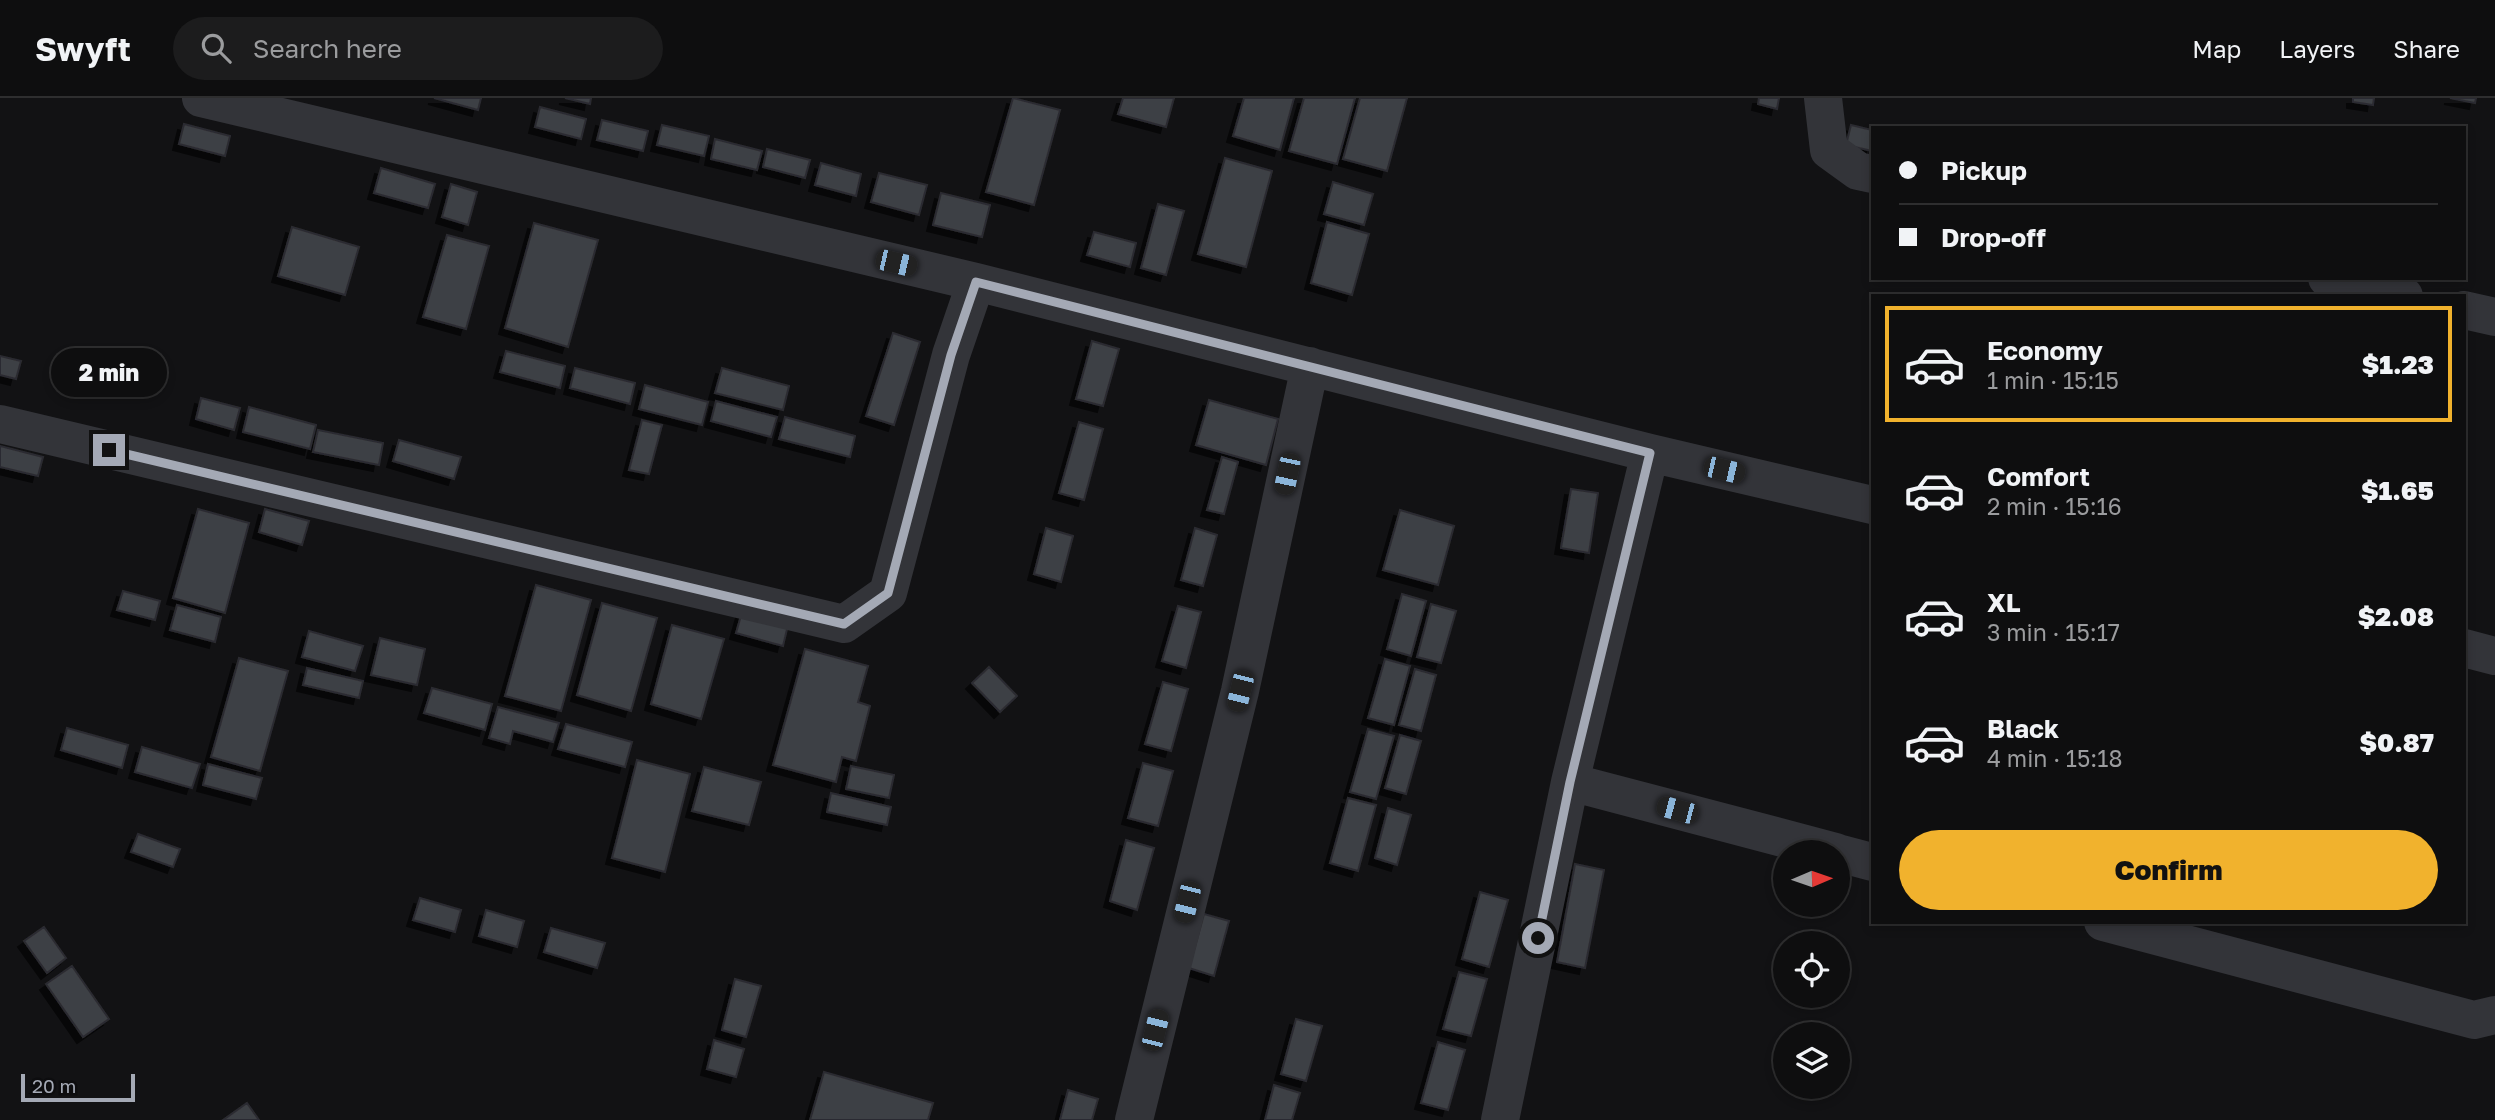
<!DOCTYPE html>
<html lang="en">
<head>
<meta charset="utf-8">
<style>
  body { margin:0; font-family:"Golos Text",sans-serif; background:#1c1c1d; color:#f1f3f6; height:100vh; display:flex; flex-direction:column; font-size:26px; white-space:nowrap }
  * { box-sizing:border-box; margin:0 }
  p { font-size:23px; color:#9b9c9e }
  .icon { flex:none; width:38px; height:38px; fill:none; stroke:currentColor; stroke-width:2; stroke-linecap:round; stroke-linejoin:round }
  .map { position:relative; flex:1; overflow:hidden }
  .panel { position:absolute; left:1871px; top:196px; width:595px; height:630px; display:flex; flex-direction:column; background:#0e0e0f; border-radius:0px; box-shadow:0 4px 10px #0003,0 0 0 2px #2e2e2f }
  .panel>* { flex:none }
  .banner { position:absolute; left:1871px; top:28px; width:595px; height:154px; border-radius:0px; box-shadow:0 4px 10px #0003,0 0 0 2px #2e2e2f; display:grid; align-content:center; height:154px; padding:0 28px; background:#0e0e0f }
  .needle { width:46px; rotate:88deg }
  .controls { position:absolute; left:1773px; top:742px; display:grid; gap:14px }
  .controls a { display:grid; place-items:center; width:77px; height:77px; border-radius:50%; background:#0e0e0f; box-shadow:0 4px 10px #0003,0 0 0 2px #2e2e2f; font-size:35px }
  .scale { position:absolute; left:21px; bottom:18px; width:114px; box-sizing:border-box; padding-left:7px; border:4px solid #a4a9b5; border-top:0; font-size:19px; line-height:24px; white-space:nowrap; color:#a4a9b5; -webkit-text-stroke:5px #0d0d0f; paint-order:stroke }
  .end { position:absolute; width:32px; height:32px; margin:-16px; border:9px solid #a4a9b5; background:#111; box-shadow:0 0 0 4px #111 }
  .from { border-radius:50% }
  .bubble { position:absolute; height:49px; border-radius:24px; background:#0e0e0f; box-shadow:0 4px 10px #0003,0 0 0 2px #2e2e2f; font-size:23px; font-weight:800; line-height:49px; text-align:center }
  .car { position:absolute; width:21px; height:42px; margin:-21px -10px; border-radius:9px; box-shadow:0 0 5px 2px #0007; background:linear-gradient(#222 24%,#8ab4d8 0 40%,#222 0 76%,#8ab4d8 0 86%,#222 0) }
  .banner b { display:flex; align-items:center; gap:24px; height:66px; font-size:26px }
  .banner b+b { border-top:2px solid #2e2e2f }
  .banner i { width:18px; height:18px; background:#f1f3f6 }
  ul { padding:12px 0 0; list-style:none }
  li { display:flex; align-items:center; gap:21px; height:116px; margin:0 14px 10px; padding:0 14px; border:4px solid transparent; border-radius:0px }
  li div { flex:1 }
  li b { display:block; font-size:26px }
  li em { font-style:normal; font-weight:800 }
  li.active { border-color:#f1b22d }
  li>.icon { width:63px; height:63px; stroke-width:1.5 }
  .action { display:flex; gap:14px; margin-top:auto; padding:14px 28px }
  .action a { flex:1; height:80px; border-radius:42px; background:#f1b22d; color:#111; font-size:28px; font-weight:800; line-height:80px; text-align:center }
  header { display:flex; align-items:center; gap:42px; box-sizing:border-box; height:98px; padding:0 35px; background:#0e0e0f; border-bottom:2px solid #2e2e2f }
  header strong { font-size:33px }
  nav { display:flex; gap:38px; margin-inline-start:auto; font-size:24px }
  .search { width:490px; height:63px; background:#1c1c1d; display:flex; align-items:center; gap:18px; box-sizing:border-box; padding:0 24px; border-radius:38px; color:#9b9c9e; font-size:26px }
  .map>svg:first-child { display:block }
  .building { fill:#3e3f44; stroke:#2c2c30; stroke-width:2; filter:url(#shadow) }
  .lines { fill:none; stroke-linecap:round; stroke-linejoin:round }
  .minor { stroke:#333439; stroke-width:38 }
  .route { stroke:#a4a9b5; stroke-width:9 }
</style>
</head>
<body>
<header>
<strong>Swyft</strong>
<div class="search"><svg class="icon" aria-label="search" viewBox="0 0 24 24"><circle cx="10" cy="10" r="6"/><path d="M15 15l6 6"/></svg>Search here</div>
<nav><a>Map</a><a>Layers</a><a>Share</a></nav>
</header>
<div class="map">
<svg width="2495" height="1022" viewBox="0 0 2495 1022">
  <defs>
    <filter id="shadow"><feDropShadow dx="-6" dy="6" stdDeviation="0" flood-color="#0009"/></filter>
  </defs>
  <rect width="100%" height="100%" fill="#121214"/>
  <path class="building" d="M434 0H481L478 12Z
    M565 0H591L590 6Z
    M1013 0 1060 12 1034 107 986 94Z
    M1123 0H1174L1166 29 1118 16Z
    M1244 0H1294L1280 52 1233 38Z
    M1304 0H1355L1337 66 1289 53Z
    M1360 0H1407L1387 73 1343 61Z
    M1759 0H1779L1777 11 1758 6Z
    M2353 0H2374L2373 7 2353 4Z
    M2450 0H2476L2475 5Z
    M540 9 586 21 581 41 535 29Z
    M602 22 648 33 643 53 597 42Z
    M184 26 230 38 225 58 179 46Z
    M662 27 709 38 704 58 657 47Z
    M1851 27 1872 32V53L1846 47Z
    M715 41 762 53 757 72 711 61Z
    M767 51 810 62 805 80 763 69Z
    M1225 60 1272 73 1246 169 1198 156Z
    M821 65 861 76 856 98 815 87Z
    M381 70 435 86 428 110 374 95Z
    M879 75 927 87 919 117 871 104Z
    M1333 84 1373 96 1364 127 1324 116Z
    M451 86 477 94 468 127 442 119Z
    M941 95 990 107 982 139 933 127Z
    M1158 106 1184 113 1166 177 1141 170Z
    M1327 124 1369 136 1352 197 1311 185Z
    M534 125 598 142 568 249 505 230Z
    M292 129 359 149 345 197 278 178Z
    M1094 134 1136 145 1130 169 1087 157Z
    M447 137 489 148 466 231 423 219Z
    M893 235 920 244 894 327 866 318Z
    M1092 243 1119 251 1103 308 1076 301Z
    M506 253 565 268 560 290 500 274Z
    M0 258 21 263 16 281 0 277Z
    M575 270 635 285 630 306 570 290Z
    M722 270 789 288 783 312 715 295Z
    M645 287 708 304 702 327 639 311Z
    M201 300 240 310 234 332 196 321Z
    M1209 302 1278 321 1266 367 1196 347Z
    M716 303 777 319 771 339 711 323Z
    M249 309 316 327 310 351 243 334Z
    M785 319 855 338 850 359 779 341Z
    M642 322 662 327 649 376 629 372Z
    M1079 324 1103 331 1084 402 1059 395Z
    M318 332 383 345 379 367 313 354Z
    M399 342 461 359 454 381 393 363Z
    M0 348 43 359 38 378 0 369Z
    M1222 359 1238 364 1224 416 1207 412Z
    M1571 391 1598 395 1589 455 1561 450Z
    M198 411 249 425 225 515 173 500Z
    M265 411 309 423 302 447 259 434Z
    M1400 412 1454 428 1438 487 1383 472Z
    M1046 430 1073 438 1061 484 1034 476Z
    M1195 430 1217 437 1203 488 1181 482Z
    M536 487 591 502 561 613 505 598Z
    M123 493 160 503 155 522 117 512Z
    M1402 496 1426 503 1411 558 1387 551Z
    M602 505 657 520 631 613 577 597Z
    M1431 506 1456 513 1441 565 1417 559Z
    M177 507 221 519 215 544 170 532Z
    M1178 508 1201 514 1186 570 1162 563Z
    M742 514 788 527 783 548 736 535Z
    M672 527 724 541 701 621 651 606Z
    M309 533 363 548 355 573 302 559Z
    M380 540 425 551 417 587 371 577Z
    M805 551 868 568 858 604 870 608 856 663 842 659 836 684 773 667Z
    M239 560 288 573 260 673 211 659Z
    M1385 561 1410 568 1394 627 1368 620Z
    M989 569 1017 598 1000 614 972 585Z
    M307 570 363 583 359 600 303 587Z
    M1415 571 1436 577 1421 633 1399 627Z
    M1163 584 1188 591 1171 653 1145 646Z
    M432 590 492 606 485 632 424 615Z
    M498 609 559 625 553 644 513 633 510 646 489 640Z
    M566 626 632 644 625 669 558 651Z
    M67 630 128 647 122 670 61 652Z
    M1368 631 1394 638 1376 701 1350 694Z
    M1400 637 1421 643 1406 696 1385 690Z
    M142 649 200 666 192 690 135 674Z
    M637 662 690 676 665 774 612 760Z
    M1143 665 1173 673 1158 728 1128 720Z
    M208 666 262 680 256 701 203 687Z
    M851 668 894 677 889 700 846 691Z
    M704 669 761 684 749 727 692 713Z
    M831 695 891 709 887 727 827 714Z
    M1348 700 1376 707 1358 773 1330 765Z
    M1388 710 1411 717 1397 767 1375 760Z
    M138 736 180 751 173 769 131 754Z
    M1126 742 1154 750 1137 812 1110 803Z
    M1575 766 1604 772 1585 870 1557 864Z
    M1480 794 1508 802 1489 869 1462 861Z
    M420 800 461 812 455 834 413 822Z
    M486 812 524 823 517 849 479 838Z
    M1204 816 1229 823 1214 878 1189 870Z
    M44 829 66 860 47 875 24 843Z
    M551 830 605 845 597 870 544 854Z
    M72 868 109 921 83 939 46 886Z
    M1459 874 1487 881 1471 938 1443 931Z
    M735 881 761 888 746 939 722 932Z
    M1296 921 1322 928 1306 983 1281 976Z
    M714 942 744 951 736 979 707 971Z
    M1438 944 1465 952 1448 1012 1421 1005Z
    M824 974 933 1005 928 1022H810Z
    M1274 987 1300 995 1292 1022H1265Z
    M1068 992 1098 1001 1092 1022H1060Z
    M247 1005 259 1022H223Z"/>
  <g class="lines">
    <path class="minor" d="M201 0 976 184 1650 355 1872 407
      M1823 0 1829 52 1858 73 1872 76
      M2327 180 2404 198
      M2464 212 2495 219
      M0 326 844 526 888 495 951 257 976 184
      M2464 550 2495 558
      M1570 684 1836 754
      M1838 755 1872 764
      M2103 824 2474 922 2495 917
      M1134 1022 1240 593 1310 268
      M1500 1022 1570 684 1650 355"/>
  </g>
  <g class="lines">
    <path class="route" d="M109 352 844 526 888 495 951 257 976 184 1650 355 1570 684 1538 840"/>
  </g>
</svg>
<div class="controls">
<a><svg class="needle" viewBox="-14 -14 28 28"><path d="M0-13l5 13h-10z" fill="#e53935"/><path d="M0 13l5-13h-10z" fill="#9b9c9e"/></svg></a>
<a><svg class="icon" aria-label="locate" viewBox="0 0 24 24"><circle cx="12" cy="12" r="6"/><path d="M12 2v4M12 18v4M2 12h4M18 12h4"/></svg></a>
<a><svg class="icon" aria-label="layers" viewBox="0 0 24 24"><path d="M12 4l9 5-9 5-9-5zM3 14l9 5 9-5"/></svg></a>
</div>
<div class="scale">20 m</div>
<i class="end from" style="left:1538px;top:840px"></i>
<i class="end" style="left:109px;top:352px"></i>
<div class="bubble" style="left:51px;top:250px;width:116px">2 min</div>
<i class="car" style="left:896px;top:165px;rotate:103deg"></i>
<i class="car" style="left:1724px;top:372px;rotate:103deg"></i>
<i class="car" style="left:1287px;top:376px;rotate:192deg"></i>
<i class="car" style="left:1240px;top:593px;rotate:194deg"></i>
<i class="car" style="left:1677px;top:712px;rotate:285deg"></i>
<i class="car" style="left:1187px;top:804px;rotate:194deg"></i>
<i class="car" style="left:1155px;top:932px;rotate:14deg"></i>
<div class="banner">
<b><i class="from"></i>Pickup</b>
<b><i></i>Drop-off</b>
</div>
<section class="panel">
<ul>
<li class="active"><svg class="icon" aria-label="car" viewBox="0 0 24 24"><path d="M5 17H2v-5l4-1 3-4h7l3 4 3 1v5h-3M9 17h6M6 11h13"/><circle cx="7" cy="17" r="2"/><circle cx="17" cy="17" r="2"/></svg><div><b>Economy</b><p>1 min · 15:15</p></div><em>$1.23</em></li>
<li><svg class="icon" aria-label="car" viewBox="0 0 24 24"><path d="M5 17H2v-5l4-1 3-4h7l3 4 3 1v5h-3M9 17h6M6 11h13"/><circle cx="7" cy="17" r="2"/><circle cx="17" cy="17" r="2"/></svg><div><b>Comfort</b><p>2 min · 15:16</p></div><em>$1.65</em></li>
<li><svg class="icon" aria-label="car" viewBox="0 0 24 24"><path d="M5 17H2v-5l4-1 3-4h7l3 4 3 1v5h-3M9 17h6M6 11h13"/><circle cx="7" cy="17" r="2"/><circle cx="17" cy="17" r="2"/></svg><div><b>XL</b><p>3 min · 15:17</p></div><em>$2.08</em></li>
<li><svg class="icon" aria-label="car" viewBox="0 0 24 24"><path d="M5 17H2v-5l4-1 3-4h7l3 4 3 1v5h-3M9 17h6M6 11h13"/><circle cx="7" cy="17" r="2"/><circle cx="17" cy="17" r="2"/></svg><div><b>Black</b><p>4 min · 15:18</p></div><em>$0.87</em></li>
</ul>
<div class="action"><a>Confirm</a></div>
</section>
</div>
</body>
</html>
